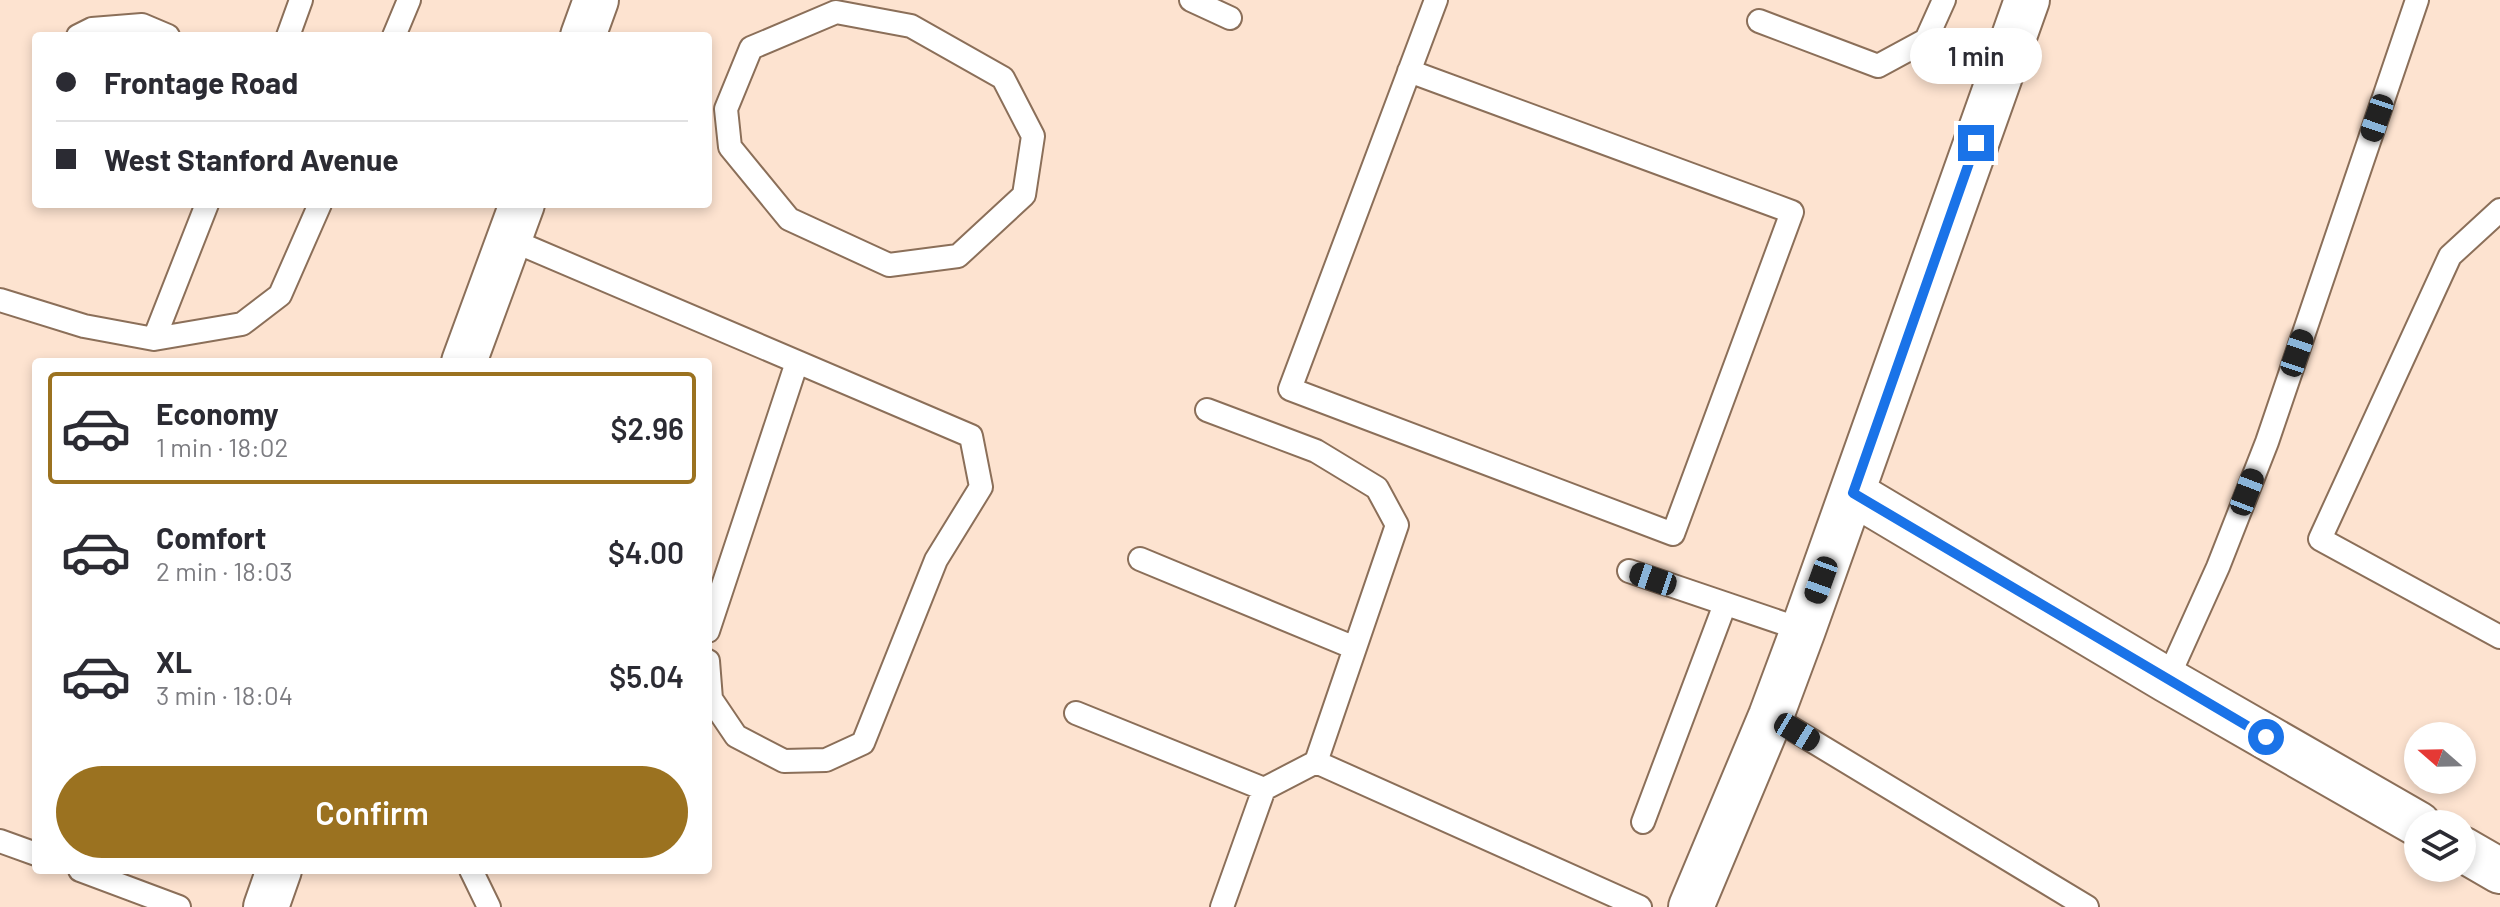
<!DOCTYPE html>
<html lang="en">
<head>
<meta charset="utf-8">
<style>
  body { margin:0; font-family:Barlow,sans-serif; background:#f7f7f7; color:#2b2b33; height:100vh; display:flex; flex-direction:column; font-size:30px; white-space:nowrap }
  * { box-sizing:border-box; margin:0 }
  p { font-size:26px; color:#7c7c81 }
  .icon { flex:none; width:44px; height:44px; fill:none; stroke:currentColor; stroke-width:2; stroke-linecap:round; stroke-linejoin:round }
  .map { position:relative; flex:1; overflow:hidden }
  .details { position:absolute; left:32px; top:358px; width:680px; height:516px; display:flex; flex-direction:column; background:#fff; border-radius:8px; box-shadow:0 4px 12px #0003 }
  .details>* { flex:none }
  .guide { position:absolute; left:32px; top:32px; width:680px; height:176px; border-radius:8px; box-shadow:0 4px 12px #0003; display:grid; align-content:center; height:176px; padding:0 24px; background:#fff }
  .needle { width:52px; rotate:290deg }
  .tools { position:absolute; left:2404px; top:722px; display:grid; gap:16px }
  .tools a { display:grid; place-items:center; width:72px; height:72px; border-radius:50%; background:#fff; box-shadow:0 4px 12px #0003; font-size:40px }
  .end { position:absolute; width:36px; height:36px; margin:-18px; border:10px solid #1a73e8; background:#fff; box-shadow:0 0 0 4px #fff }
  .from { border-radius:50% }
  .bubble { position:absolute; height:56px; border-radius:28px; background:#fff; box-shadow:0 4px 12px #0003; font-size:26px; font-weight:600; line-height:56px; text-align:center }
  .car { position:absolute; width:24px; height:48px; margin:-24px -12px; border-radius:10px; box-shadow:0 0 6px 2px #0007; background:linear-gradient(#222 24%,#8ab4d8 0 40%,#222 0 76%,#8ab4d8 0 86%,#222 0) }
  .guide b { display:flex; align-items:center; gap:28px; height:76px; font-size:30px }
  .guide b+b { border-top:2px solid #e1e1e2 }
  .guide i { width:20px; height:20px; background:#2b2b33 }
  ul { padding:14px 0 0; list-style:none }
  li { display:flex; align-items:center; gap:24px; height:112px; margin:0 16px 12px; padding:0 8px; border:4px solid transparent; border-radius:8px }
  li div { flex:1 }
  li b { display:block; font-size:30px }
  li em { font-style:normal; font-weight:600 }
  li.on { border-color:#9b7220 }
  li>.icon { width:72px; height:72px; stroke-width:1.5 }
  .cta { display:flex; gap:16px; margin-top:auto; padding:16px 24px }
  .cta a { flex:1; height:92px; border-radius:48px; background:#9b7220; color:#fff; font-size:32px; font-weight:600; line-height:92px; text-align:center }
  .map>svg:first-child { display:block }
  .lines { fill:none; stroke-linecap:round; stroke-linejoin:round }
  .lane-casing { stroke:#8b6f59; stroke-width:26 }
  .street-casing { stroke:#8b6f59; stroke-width:48 }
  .lane { stroke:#fff; stroke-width:22 }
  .street { stroke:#fff; stroke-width:44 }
  .route { stroke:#1a73e8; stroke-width:10 }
</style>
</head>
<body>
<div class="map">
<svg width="2500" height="907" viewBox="0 0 2500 907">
  <rect width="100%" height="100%" fill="#fde3d0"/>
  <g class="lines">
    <g class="lane-casing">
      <path id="lane" d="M1191 0 1230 18
        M836 12 911 26 1003 78 1033 136 1024 195 958 256 889 265 789 219 730 147 726 109 751 48Z
        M1759 21 1878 66 1926 40 1944 0
        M78 36 92 29 142 25 168 36
        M288 36 301 0
        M394 36 409 0
        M1409 71 1792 212 1673 534 1290 389 1436 0
        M2500 210 2450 256 2320 539 2500 637
        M509 239 971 436 981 487 936 560 863 743 826 760 784 761 736 736 711 699 708 661
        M0 300 84 326 154 339 242 324 280 295 320 204
        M154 339 207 204
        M1207 410 1316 451 1377 488 1397 525 1316 762
        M1140 559 1355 648
        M1629 571 1803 630
        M708 631 797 362
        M2167 680 2218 567 2267 442 2417 0
        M1076 713 1264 789
        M1771 716 2087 907
        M1643 822 1725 604
        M0 841 36 854
        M80 870 179 907
        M471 870 489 907
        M1222 907 1264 789 1316 762 1640 907"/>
    </g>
    <g class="street-casing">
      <path id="street" d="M583 36 596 0
        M464 362 522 204
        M1853 493 2167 680 2418 824
        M2462 849 2500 871
        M266 907 279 870
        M1691 907 1771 716 1803 630 2027 0"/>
    </g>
    <use href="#lane" class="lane"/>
    <use href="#street" class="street"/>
  </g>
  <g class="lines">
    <path class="route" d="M1976 143 1853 493 2266 737"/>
  </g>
</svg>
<div class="tools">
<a><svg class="needle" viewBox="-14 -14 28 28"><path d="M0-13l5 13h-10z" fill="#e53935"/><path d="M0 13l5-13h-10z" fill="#7c7c81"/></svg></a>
<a><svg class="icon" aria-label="layers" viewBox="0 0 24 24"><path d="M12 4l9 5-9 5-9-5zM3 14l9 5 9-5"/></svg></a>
</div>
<i class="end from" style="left:2266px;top:737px"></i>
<i class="end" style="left:1976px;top:143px"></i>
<div class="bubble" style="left:1910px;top:28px;width:132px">1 min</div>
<i class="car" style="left:2377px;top:118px;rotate:199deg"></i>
<i class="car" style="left:2297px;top:353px;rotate:19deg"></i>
<i class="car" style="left:2247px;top:492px;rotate:21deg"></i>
<i class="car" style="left:1653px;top:579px;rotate:289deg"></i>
<i class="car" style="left:1821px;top:580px;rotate:200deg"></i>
<i class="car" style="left:1797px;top:732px;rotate:121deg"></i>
<div class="guide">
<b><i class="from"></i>Frontage Road</b>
<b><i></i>West Stanford Avenue</b>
</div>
<section class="details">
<ul>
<li class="on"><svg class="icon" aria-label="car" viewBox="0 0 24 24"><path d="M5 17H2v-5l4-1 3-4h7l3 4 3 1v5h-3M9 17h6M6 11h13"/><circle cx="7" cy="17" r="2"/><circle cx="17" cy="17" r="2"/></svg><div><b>Economy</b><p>1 min · 18:02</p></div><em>$2.96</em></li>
<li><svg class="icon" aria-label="car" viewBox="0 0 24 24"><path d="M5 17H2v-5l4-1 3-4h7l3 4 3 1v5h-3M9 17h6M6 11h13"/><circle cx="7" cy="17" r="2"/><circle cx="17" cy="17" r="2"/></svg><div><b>Comfort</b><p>2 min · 18:03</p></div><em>$4.00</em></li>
<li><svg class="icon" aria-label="car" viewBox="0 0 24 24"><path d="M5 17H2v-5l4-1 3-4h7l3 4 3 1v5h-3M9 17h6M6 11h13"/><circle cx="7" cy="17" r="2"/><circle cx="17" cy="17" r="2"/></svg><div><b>XL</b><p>3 min · 18:04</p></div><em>$5.04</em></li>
</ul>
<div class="cta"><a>Confirm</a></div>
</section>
</div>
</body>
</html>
